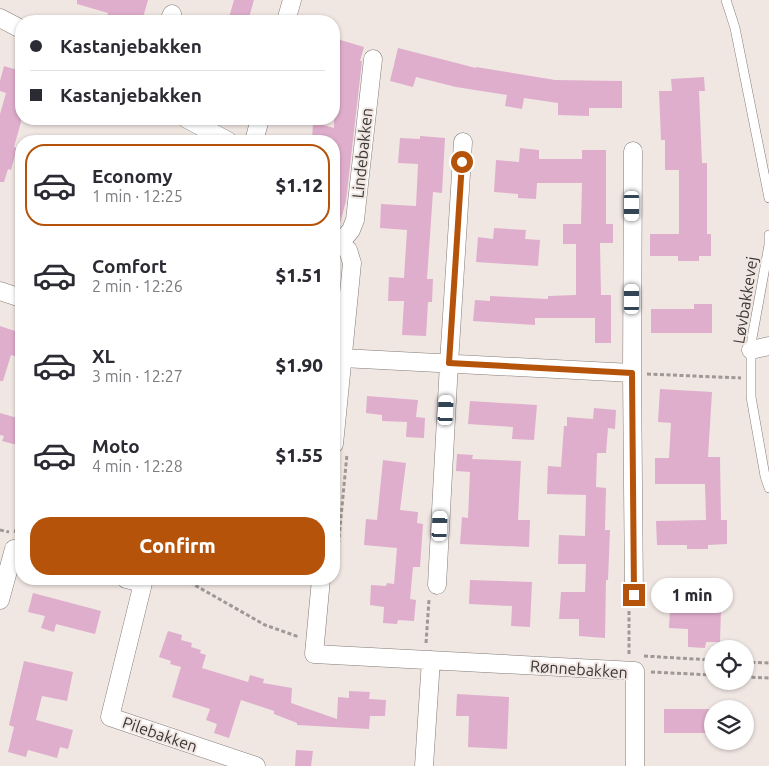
<!DOCTYPE html>
<html lang="en">
<head>
<meta charset="utf-8">
<style>
  body { margin:0; font-family:Ubuntu,sans-serif; background:#f7f7f7; color:#2b2b33; height:100vh; display:flex; flex-direction:column; font-size:19px; white-space:nowrap }
  * { box-sizing:border-box; margin:0 }
  p { font-size:16px; color:#7c7c81 }
  .icon { flex:none; width:28px; height:28px; fill:none; stroke:currentColor; stroke-width:2; stroke-linecap:round; stroke-linejoin:round }
  .map { position:relative; flex:1; overflow:hidden }
  .panel { position:absolute; left:15px; top:135px; width:325px; height:450px; display:flex; flex-direction:column; background:#fff; border-radius:20px; box-shadow:0 1px 4px #0004 }
  .panel>* { flex:none }
  .guide { position:absolute; left:15px; top:15px; width:325px; height:110px; border-radius:20px; box-shadow:0 1px 4px #0004; display:grid; align-content:center; height:110px; padding:0 15px; background:#fff }
  .buttons { position:absolute; left:704px; top:640px; display:grid; gap:10px }
  .buttons a { display:grid; place-items:center; width:50px; height:50px; border-radius:50%; background:#fff; box-shadow:0 1px 4px #0004; font-size:25px }
  .end { position:absolute; width:22px; height:22px; margin:-11px; border:6px solid #b45309; background:#fff; box-shadow:0 0 0 2px #fff }
  .from { border-radius:50% }
  .bubble { position:absolute; height:35px; border-radius:18px; background:#fff; box-shadow:0 1px 4px #0004; font-size:16px; font-weight:800; line-height:35px; text-align:center }
  .car { position:absolute; width:15px; height:30px; margin:-15px -8px; border-radius:6px; box-shadow:0 0 4px 1px #0007; background:linear-gradient(#fff 24%,#345 0 40%,#fff 0 76%,#345 0 86%,#fff 0) }
  .guide b { display:flex; align-items:center; gap:18px; height:48px; font-size:19px }
  .guide b+b { border-top:1px solid #e1e1e2 }
  .guide i { width:12px; height:12px; background:#2b2b33 }
  ul { padding:9px 0 0; list-style:none }
  li { display:flex; align-items:center; gap:15px; height:82px; margin:0 10px 8px; padding:0 5px; border:2px solid transparent; border-radius:20px }
  li div { flex:1 }
  li b { display:block; font-size:19px }
  li em { font-style:normal; font-weight:800 }
  li.on { border-color:#b45309 }
  li>.icon { width:45px; height:45px; stroke-width:1.5 }
  .action { display:flex; gap:10px; margin-top:auto; padding:10px 15px }
  .action a { flex:1; height:58px; border-radius:20px; background:#b45309; color:#fff; font-size:20px; font-weight:800; line-height:58px; text-align:center }
  .map>svg:first-child { display:block }
  .building { fill:#dfaecc }
  .lines { fill:none; stroke-linecap:round; stroke-linejoin:round }
  .lane-casing { stroke:#837b77; stroke-width:10 }
  .street-casing { stroke:#837b77; stroke-width:19 }
  .path { stroke:#9f9895; stroke-width:3; stroke-dasharray:4 2.5; stroke-linecap:butt }
  .lane { stroke:#fff; stroke-width:9 }
  .street { stroke:#fff; stroke-width:18 }
  .route { stroke:#b45309; stroke-width:6 }
  .labels { text-anchor:middle; dominant-baseline:central; stroke-width:4; stroke-linejoin:round; paint-order:stroke }
  .street-label { font-size:16px; fill:#3a3735; stroke:#f0e7e3 }
</style>
</head>
<body>
<div class="map">
<svg width="769" height="766" viewBox="0 0 769 766">
  <rect width="100%" height="100%" fill="#f0e7e3"/>
  <path class="building" d="M77 0H148L142 21H120L107 18 108 13 77 4Z
    M234 0H254L248 21H228Z
    M334 38 364 47 360 61H362L346 201 339 227 337 230H334V141H312L313 122 334 128Z
    M398 48 476 68V67L555 80 622 81V108H589V116L558 115V103L524 98 522 109 505 106 507 95 456 87 416 77 413 87 390 81Z
    M4 66 21 71V122L14 147 17 148 11 170 8 169 4 182H0V114L6 93 0 91V81Z
    M704 77 705 91H699L702 163H707V234H711V256H699V261H678V256H650V234H679V170H665V140H661L659 91H672L671 79Z
    M420 136 445 138 442 193 433 192 427 279H433L432 302H428L426 336 402 335 404 301H388L389 277 404 278 407 230 380 228 381 204 416 206 418 164 398 163 400 138 420 139Z
    M520 148 539 150V159H582V150H606V224H613V243H600L601 295H611V343H595V318H535V325L473 321 475 300 490 301V296L548 299V296L576 295V244H563V224H581L582 183H537L536 199 518 198V194L494 192 496 160 519 162Z
    M494 228 526 230 525 239 540 240 538 266 476 262 478 237 493 239Z
    M694 304H712V333H651V309H694Z
    M0 326 21 333V358L11 355 3 381H0Z
    M660 389 712 392 708 457H720L721 520H727V544L708 545V549H687V545H657L656 521 706 520 705 484H655V458H669L671 423 658 422Z
    M367 396 418 400 416 417 425 418 424 438 406 437 407 422 382 421V415L366 413Z
    M470 401 537 405 534 440 512 439 513 427 468 424Z
    M594 408 616 410 615 429 608 428 606 453H597L596 487 606 488 605 530H610L608 580H606L605 638 579 636V619H559L561 592H585L586 564H558L559 535 585 536 586 495 547 494 548 466 561 467 564 426H567V417L593 419Z
    M0 413 21 419V430L17 445 2 441 4 436 0 435Z
    M457 454 473 455 472 459 521 461 518 520H530L529 547 460 544 462 517 468 518 470 472 456 471Z
    M383 460 406 463 400 510 418 512 417 523 423 524 420 567H413L410 599 416 600 414 621 398 620 397 624 383 623 384 607 370 605 371 585 386 586 387 583 394 584 397 548 364 545 366 519 377 520Z
    M470 580 532 582 530 627 511 626 512 606 469 604Z
    M698 589H725L724 609H721L720 642H706L705 648 688 647V629L669 628 670 609 697 610Z
    M33 593 101 611 95 634 56 624 54 632 41 628 45 616 28 612Z
    M168 631 182 635 181 640 192 643 191 647 201 650 200 653 206 655 202 668 248 682 250 675 264 679 263 683 292 688 291 703 337 719 338 697 349 698V691L370 692 369 699 386 700 385 716H370L369 729 297 725V723L274 714V711L241 700 229 738 214 733 217 724 206 720 210 709 172 697 181 667 170 664 171 661 159 657Z
    M24 661 73 672 67 701 42 696 36 720 73 730 68 749 60 747 57 758 28 750 26 757 8 752 14 727 9 725Z
    M457 694 509 697 507 749 468 747 469 716H456Z
    M664 709H712V733H664Z
    M296 750 313 751 311 766H295Z"/>
  <g class="lines">
    <g class="lane-casing">
      <path id="lane" d="M726 0 735 28 769 198
        M769 235V245L752 338 751 350V397L765 476 769 488"/>
    </g>
    <g class="street-casing">
      <path id="street" d="M0 18 21 29
        M169 21 172 14
        M286 21 292 0
        M187 119 228 141
        M254 141 260 119
        M633 151 632 373 634 595
        M334 240 348 250 352 263 334 444
        M340 243 351 230 355 220 373 59
        M0 291 21 298
        M751 350 769 346
        M342 358 632 373
        M126 579 143 583
        M144 579 110 717 256 766
        M321 579 314 654 635 671V766
        M437 585 449 363 463 142
        M0 600 14 549
        M424 766 431 660"/>
    </g>
    <path class="path" d="M647 374 741 378
      M0 530 9 532
      M15 533 21 510
      M336 570 347 454
      M184 579 265 625 299 637
      M629 611V655
      M426 643 429 600
      M644 656 712 660
      M745 662 769 663
      M651 672 712 675
      M745 677 769 678"/>
    <use href="#lane" class="lane"/>
    <use href="#street" class="street"/>
  </g>
  <g class="lines">
    <path class="route" d="M462 162 449 363 632 373 634 595"/>
  </g>
  <g class="labels">
    <g class="street-label">
      <text transform="translate(362 153) rotate(-84)">Lindebakken</text>
      <text transform="translate(745 300) rotate(-81)">Løvbakkevej</text>
      <text transform="translate(579 669) rotate(4)">Rønnebakken</text>
      <text transform="translate(160 734) rotate(19)">Pilebakken</text>
    </g>
  </g>
</svg>
<div class="buttons">
<a><svg class="icon" aria-label="locate" viewBox="0 0 24 24"><circle cx="12" cy="12" r="6"/><path d="M12 2v4M12 18v4M2 12h4M18 12h4"/></svg></a>
<a><svg class="icon" aria-label="layers" viewBox="0 0 24 24"><path d="M12 4l9 5-9 5-9-5zM3 14l9 5 9-5"/></svg></a>
</div>
<i class="end from" style="left:462px;top:162px"></i>
<i class="end" style="left:634px;top:595px"></i>
<div class="bubble" style="left:651px;top:578px;width:82px">1 min</div>
<i class="car" style="left:632px;top:206px;rotate:180deg"></i>
<i class="car" style="left:632px;top:299px;rotate:0deg"></i>
<i class="car" style="left:446px;top:410px;rotate:3deg"></i>
<i class="car" style="left:440px;top:526px;rotate:3deg"></i>
<div class="guide">
<b><i class="from"></i>Kastanjebakken</b>
<b><i></i>Kastanjebakken</b>
</div>
<section class="panel">
<ul>
<li class="on"><svg class="icon" aria-label="car" viewBox="0 0 24 24"><path d="M5 17H2v-5l4-1 3-4h7l3 4 3 1v5h-3M9 17h6M6 11h13"/><circle cx="7" cy="17" r="2"/><circle cx="17" cy="17" r="2"/></svg><div><b>Economy</b><p>1 min · 12:25</p></div><em>$1.12</em></li>
<li><svg class="icon" aria-label="car" viewBox="0 0 24 24"><path d="M5 17H2v-5l4-1 3-4h7l3 4 3 1v5h-3M9 17h6M6 11h13"/><circle cx="7" cy="17" r="2"/><circle cx="17" cy="17" r="2"/></svg><div><b>Comfort</b><p>2 min · 12:26</p></div><em>$1.51</em></li>
<li><svg class="icon" aria-label="car" viewBox="0 0 24 24"><path d="M5 17H2v-5l4-1 3-4h7l3 4 3 1v5h-3M9 17h6M6 11h13"/><circle cx="7" cy="17" r="2"/><circle cx="17" cy="17" r="2"/></svg><div><b>XL</b><p>3 min · 12:27</p></div><em>$1.90</em></li>
<li><svg class="icon" aria-label="car" viewBox="0 0 24 24"><path d="M5 17H2v-5l4-1 3-4h7l3 4 3 1v5h-3M9 17h6M6 11h13"/><circle cx="7" cy="17" r="2"/><circle cx="17" cy="17" r="2"/></svg><div><b>Moto</b><p>4 min · 12:28</p></div><em>$1.55</em></li>
</ul>
<div class="action"><a>Confirm</a></div>
</section>
</div>
</body>
</html>
